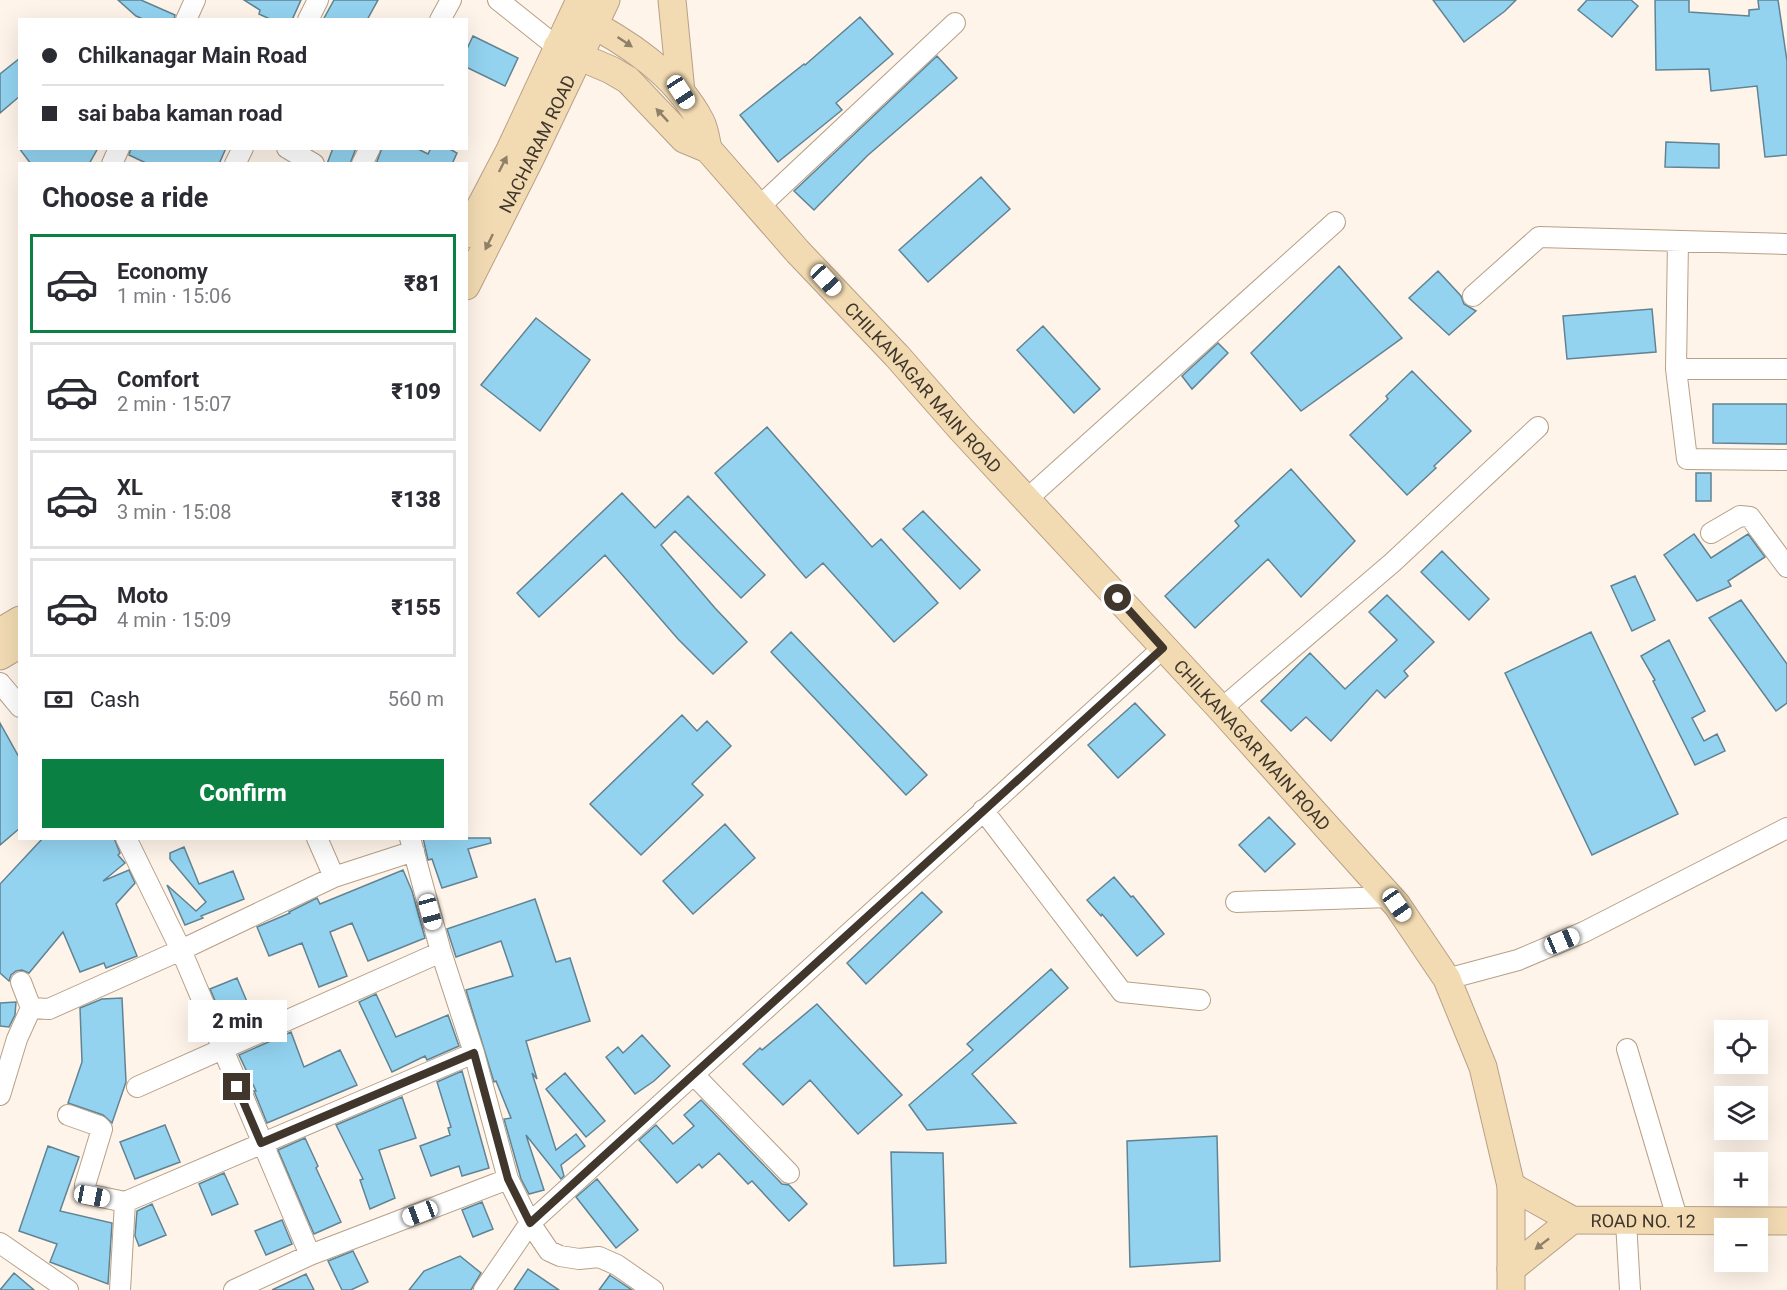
<!DOCTYPE html>
<html lang="en">
<head>
<meta charset="utf-8">
<style>
  body { margin:0; font-family:Roboto,sans-serif; background:#f2f2f3; color:#2b2b33; height:100vh; display:flex; flex-direction:column; font-size:22px; white-space:nowrap }
  * { box-sizing:border-box; margin:0 }
  p { font-size:20px; color:#7c7c81 }
  .icon { flex:none; width:33px; height:33px; fill:none; stroke:currentColor; stroke-width:2; stroke-linecap:round; stroke-linejoin:round }
  .map { position:relative; flex:1; overflow:hidden }
  .sheet { position:absolute; left:18px; top:162px; width:450px; height:678px; display:flex; flex-direction:column; background:#fff; border-radius:0px; box-shadow:0 6px 24px #0002 }
  .sheet>* { flex:none }
  .guide { position:absolute; left:18px; top:18px; width:450px; height:132px; border-radius:0px; box-shadow:0 6px 24px #0002; display:grid; align-content:center; height:132px; padding:0 24px; background:#fff }
  .tools { position:absolute; left:1714px; top:1020px; display:grid; gap:12px }
  .tools a { display:grid; place-items:center; width:54px; height:54px; border-radius:0px; background:#fff; box-shadow:0 6px 24px #0002; font-size:30px }
  .end { position:absolute; width:27px; height:27px; margin:-14px; border:8px solid #40362c; background:#fff; box-shadow:0 0 0 3px #fff }
  .from { border-radius:50% }
  .bubble { position:absolute; height:42px; border-radius:0px; background:#fff; box-shadow:0 6px 24px #0002; font-size:20px; font-weight:800; line-height:42px; text-align:center }
  .car { position:absolute; width:18px; height:36px; margin:-18px -9px; border-radius:8px; box-shadow:0 0 4px 2px #0007; background:linear-gradient(#fff 24%,#345 0 40%,#fff 0 76%,#345 0 86%,#fff 0) }
  .guide b { display:flex; align-items:center; gap:21px; height:57px; font-size:22px }
  .guide b+b { border-top:2px solid #e1e1e2 }
  .guide i { width:15px; height:15px; background:#2b2b33 }
  ul { padding:0; list-style:none }
  li { display:flex; align-items:center; gap:18px; height:99px; margin:0 12px 9px; padding:0 12px; border:3px solid #e1e1e2; border-radius:0px }
  li div { flex:1 }
  li b { display:block; font-size:22px }
  li em { font-style:normal; font-weight:800 }
  li.on { border-color:#0b8043 }
  li>.icon { width:54px; height:54px; stroke-width:1.5 }
  h2 { padding:0 24px; font-size:27px; line-height:72px }
  .pay { display:flex; align-items:center; gap:15px; height:66px; padding:0 24px; font-size:22px }
  .pay p { margin-inline-start:auto }
  .cta { display:flex; gap:12px; margin-top:auto; padding:12px 24px }
  .cta a { flex:1; height:69px; border-radius:0px; background:#0b8043; color:#fff; font-size:24px; font-weight:800; line-height:69px; text-align:center }
  .map>svg:first-child { display:block }
  .building { fill:#93d3f0; stroke:#618393; stroke-width:1.5 }
  .lines { fill:none; stroke-linecap:round; stroke-linejoin:round }
  .street-casing { stroke:#b7a087; stroke-width:22 }
  .secondary-casing { stroke:#b7a087; stroke-width:29 }
  .street { stroke:#fff; stroke-width:20 }
  .secondary { stroke:#f2dbb3; stroke-width:27 }
  .oneway { fill:#908069 }
  .route { stroke:#40362c; stroke-width:8 }
  .labels { text-anchor:middle; dominant-baseline:central; stroke-width:4.5; stroke-linejoin:round; paint-order:stroke }
  .street-label { font-size:18px; fill:#40362c; stroke:#fef4e9 }
</style>
</head>
<body>
<div class="map">
<svg width="1787" height="1290" viewBox="0 0 1787 1290">
  <rect width="100%" height="100%" fill="#fef4e9"/>
  <path class="building" d="M118 0H141L175 15 174 20H145L136 16Z
    M244 0H301L292 20H272L259 14 260 10Z
    M334 0H378L367 20H323Z
    M1433 0H1516L1505 11 1464 42Z
    M1587 0H1631L1638 6 1612 37 1578 10Z
    M1655 0H1689V12L1749 16V10L1759 9 1758 0H1778L1787 61V155L1765 157 1757 86 1711 91 1709 69 1656 70Z
    M860 17 893 54 836 103 842 110 778 162 740 115 804 64 805 65Z
    M473 36 518 58 505 86 466 67V51Z
    M937 56 957 78 867 156 814 210 794 191Z
    M20 58V96L0 113V74Z
    M1666 142 1719 144V168L1665 167Z
    M19 148H98L89 164H31Z
    M131 148H226L219 164H148L129 155Z
    M333 148H356L350 164H327Z
    M382 148H416L428 154 431 148H448L457 153 452 164H376Z
    M981 177 1010 209 928 282 899 250Z
    M1339 266 1402 338 1301 411 1251 353Z
    M1438 271 1461 296 1464 304 1476 311 1449 335 1409 298Z
    M1652 309 1656 352 1567 359 1563 316Z
    M536 318 590 360 540 431 481 385Z
    M1043 326 1100 389 1074 413 1017 350Z
    M1218 343 1228 353 1192 389 1182 376Z
    M1412 371 1471 431 1434 466 1436 468 1407 495 1350 435 1388 399 1386 396Z
    M1713 404H1787V444L1713 443Z
    M767 427 872 547 881 539 938 603 894 642 823 563 806 578 715 473Z
    M1291 469 1355 541 1301 597 1268 559 1195 628 1165 596 1239 526 1235 521Z
    M1696 473H1711V501H1696Z
    M622 493 655 528 688 496 765 575 741 598 675 531 661 545 715 608 747 642 713 674 678 639 605 555 539 617 517 593Z
    M923 511 980 570 960 589 903 529Z
    M1694 534 1711 558 1748 534 1765 557 1728 581 1731 586 1697 601 1664 555Z
    M1442 551 1489 599 1469 620 1421 572Z
    M1635 576 1655 620 1632 631 1611 586Z
    M1387 595 1434 642 1404 671 1408 676 1385 698 1377 690 1331 741 1306 717 1291 731 1261 701 1310 653 1345 689 1397 640 1369 612Z
    M1741 600 1787 664V703L1776 711 1709 618Z
    M791 632 927 775 906 795 771 652Z
    M1591 632 1678 814 1592 855 1505 673Z
    M1669 640 1705 711 1692 718 1704 741 1717 734 1725 751 1695 765 1653 681 1655 680 1641 656Z
    M1135 703 1165 735 1118 778 1088 745Z
    M682 715 697 731 707 721 731 746 692 784 703 795 641 855 590 804Z
    M0 723 20 759V828L0 845Z
    M1269 817 1295 844 1265 872 1239 845Z
    M725 824 755 858 693 914 663 881Z
    M43 838H114L120 853 118 855 125 863 103 881 129 870 135 883 116 904 137 956 106 968 104 963 80 972 63 932 29 973 22 970 16 971 11 975 9 981 0 973V884Z
    M423 838H490L491 843 468 849 477 877 442 888 432 859 428 860Z
    M184 847 199 884 233 871 244 899 201 916 203 918 185 925 167 885 196 911 206 902 170 859V853Z
    M403 870 412 891 425 938 368 961 352 923 330 932 347 976 319 987 302 943 269 956 257 927 290 913 289 912 317 898 320 904Z
    M1114 877 1131 897 1133 896 1164 934 1137 956 1102 914 1101 916 1087 900Z
    M922 892 942 912 866 984 847 963Z
    M535 899 556 962 570 958 590 1021 526 1041 537 1079 532 1073 556 1150 576 1134 585 1146 561 1165 564 1176 561 1179 526 1135 544 1190 529 1194 521 1179 504 1119 511 1118 496 1081 494 1082 466 990 513 976 501 941 456 957 447 929Z
    M1051 969 1068 988 972 1074 1016 1123 927 1130 909 1105 973 1050 967 1044Z
    M237 978 253 1016 226 1026 210 989Z
    M376 994 396 1037 448 1015 459 1046 427 1060 425 1056 392 1072 359 1002Z
    M122 998 126 1082 112 1123 103 1115 68 1103 82 1062 80 1008 102 999Z
    M16 1002 15 1015 9 1027 0 1026V1003Z
    M817 1004 902 1095 858 1134 810 1080 783 1105 743 1064 760 1048 762 1050Z
    M291 1032 304 1067 340 1050 357 1085 267 1123 254 1091H256L239 1055Z
    M642 1035 670 1066 654 1081 635 1094 606 1057 618 1047 623 1053Z
    M462 1071 489 1168 462 1176 459 1166 431 1176 420 1146 450 1135 448 1128 451 1127 437 1082Z
    M565 1073 605 1121 586 1137 546 1089Z
    M402 1097 416 1138 379 1150 395 1198 370 1209 360 1180 363 1179 336 1125Z
    M701 1100 782 1184 789 1185 807 1204 789 1221 752 1181 748 1184 719 1153 702 1168 699 1164 677 1183 639 1140 656 1125 673 1144 694 1126 684 1115Z
    M165 1125 180 1162 135 1179 120 1142Z
    M1217 1136 1220 1261 1130 1267 1127 1141Z
    M305 1138 318 1166 316 1168 341 1222 314 1234 278 1150Z
    M48 1146 79 1157 60 1211 112 1223 108 1284 50 1262 57 1244 19 1231Z
    M891 1152 943 1153 946 1263 894 1266Z
    M224 1173 238 1204 212 1215 199 1184Z
    M597 1179 638 1230 616 1248 576 1197Z
    M482 1202 493 1229 473 1237 462 1210Z
    M152 1204 166 1235 139 1246 135 1236 137 1211Z
    M282 1220 292 1244 266 1255 255 1231Z
    M353 1251 368 1282 351 1290H342L328 1261Z
    M460 1256 481 1273 471 1290H409L424 1271Z
    M528 1269 559 1290H514Z
    M14 1273 34 1290H0Z
    M306 1274 314 1290H272Z
    M610 1275 611 1276 632 1290H599Z"/>
  <g class="lines">
    <g class="street-casing">
      <path id="street" d="M498 0 557 47
        M186 20 195 0
        M308 20 318 0
        M440 20 451 0
        M287 148 314 164
        M112 164 119 148
        M235 164 243 148
        M362 164 370 148
        M760 206 955 23
        M1678 241 1676 369 1687 459 1787 460
        M1473 296 1539 237 1787 244
        M1676 369H1787
        M1027 499 1335 222
        M1711 533 1740 516 1750 517 1787 567
        M0 683 20 707
        M1221 709 1392 563 1538 427
        M983 810 1122 992 1200 1000
        M126 838 181 950 310 1255
        M317 838 334 877
        M410 838 441 952 474 1053 508 1179 530 1223 549 1251 560 1256 579 1259 599 1257 617 1265 653 1290
        M1236 902 1390 897
        M1447 979 1518 960 1584 932 1787 828
        M21 982 31 1008
        M1627 1049 1678 1221
        M694 1075 789 1173
        M137 1087 441 952
        M0 1095 17 1039 31 1008 49 1009 181 950 334 877 414 851
        M68 1115 99 1126 102 1129 85 1185 87 1194 125 1202 474 1053
        M1626 1222 1630 1290
        M0 1243 68 1290
        M120 1290 125 1202
        M234 1290 310 1255 508 1179
        M484 1290 530 1223 1163 648"/>
    </g>
    <g class="secondary-casing">
      <g id="secondary">
        <path d="M672 0 681 92"/>
        <path d="M577 16C624 40 676 73 701 122 705 130 706 140 708 149"/>
        <path id="s1" d="M557 47 611 70 628 80 684 139 708 149 798 252 897 356 961 429 1221 709 1397 905 1447 979 1483 1067 1511 1186V1290"/>
        <path d="M466 234 510 150 580 0"/>
        <path id="s2" d="M466 286 530 159 606 0"/>
        <path d="M0 632 20 620"/>
        <path d="M0 656 20 644"/>
        <path id="s3" d="M1511 1186 1572 1220 1787 1221"/>
        <path d="M1511 1269 1572 1220"/>
      </g>
    </g>
    <use href="#street" class="street"/>
    <use href="#secondary" class="secondary"/>
  </g>
  <defs><path id="oneway-solid" d="M-6-.8H1V-3.2L6.5 0L1 3.2V.8H-6Z" transform="scale(1.5)"/></defs>
  <g class="oneway">
    <use href="#oneway-solid" transform="translate(625 42) rotate(34)"/>
    <use href="#oneway-solid" transform="translate(662 115) rotate(-133)"/>
    <use href="#oneway-solid" transform="translate(503 164) rotate(-63)"/>
    <use href="#oneway-solid" transform="translate(489 242) rotate(116)"/>
    <use href="#oneway-solid" transform="translate(1542 1244) rotate(142)"/>
  </g>
  <g class="lines">
    <path class="route" d="M237 1087 261 1143 474 1053 508 1179 530 1223 1163 648 1118 598"/>
  </g>
  <g class="labels">
    <g class="street-label">
      <text stroke="none"><textPath href="#s2" startOffset="159">NACHARAM ROAD</textPath></text>
      <text stroke="none"><textPath href="#s1" startOffset="507">CHILKANAGAR MAIN ROAD</textPath></text>
      <text stroke="none"><textPath href="#s1" startOffset="993">CHILKANAGAR MAIN ROAD</textPath></text>
      <text stroke="none"><textPath href="#s3" startOffset="141">ROAD NO. 12</textPath></text>
    </g>
  </g>
</svg>
<div class="tools">
<a><svg class="icon" aria-label="locate" viewBox="0 0 24 24"><circle cx="12" cy="12" r="6"/><path d="M12 2v4M12 18v4M2 12h4M18 12h4"/></svg></a>
<a><svg class="icon" aria-label="layers" viewBox="0 0 24 24"><path d="M12 4l9 5-9 5-9-5zM3 14l9 5 9-5"/></svg></a>
<a>+</a>
<a>−</a>
</div>
<i class="end from" style="left:1118px;top:598px"></i>
<i class="end" style="left:237px;top:1087px"></i>
<div class="bubble" style="left:188px;top:1000px;width:99px">2 min</div>
<i class="car" style="left:681px;top:92px;rotate:147deg"></i>
<i class="car" style="left:826px;top:280px;rotate:137deg"></i>
<i class="car" style="left:1397px;top:905px;rotate:145deg"></i>
<i class="car" style="left:430px;top:912px;rotate:165deg"></i>
<i class="car" style="left:1562px;top:941px;rotate:67deg"></i>
<i class="car" style="left:92px;top:1196px;rotate:101deg"></i>
<i class="car" style="left:420px;top:1213px;rotate:249deg"></i>
<div class="guide">
<b><i class="from"></i>Chilkanagar Main Road</b>
<b><i></i>sai baba kaman road</b>
</div>
<section class="sheet">
<h2>Choose a ride</h2>
<ul>
<li class="on"><svg class="icon" aria-label="car" viewBox="0 0 24 24"><path d="M5 17H2v-5l4-1 3-4h7l3 4 3 1v5h-3M9 17h6M6 11h13"/><circle cx="7" cy="17" r="2"/><circle cx="17" cy="17" r="2"/></svg><div><b>Economy</b><p>1 min · 15:06</p></div><em>₹81</em></li>
<li><svg class="icon" aria-label="car" viewBox="0 0 24 24"><path d="M5 17H2v-5l4-1 3-4h7l3 4 3 1v5h-3M9 17h6M6 11h13"/><circle cx="7" cy="17" r="2"/><circle cx="17" cy="17" r="2"/></svg><div><b>Comfort</b><p>2 min · 15:07</p></div><em>₹109</em></li>
<li><svg class="icon" aria-label="car" viewBox="0 0 24 24"><path d="M5 17H2v-5l4-1 3-4h7l3 4 3 1v5h-3M9 17h6M6 11h13"/><circle cx="7" cy="17" r="2"/><circle cx="17" cy="17" r="2"/></svg><div><b>XL</b><p>3 min · 15:08</p></div><em>₹138</em></li>
<li><svg class="icon" aria-label="car" viewBox="0 0 24 24"><path d="M5 17H2v-5l4-1 3-4h7l3 4 3 1v5h-3M9 17h6M6 11h13"/><circle cx="7" cy="17" r="2"/><circle cx="17" cy="17" r="2"/></svg><div><b>Moto</b><p>4 min · 15:09</p></div><em>₹155</em></li>
</ul>
<div class="pay"><svg class="icon" aria-label="cash" viewBox="0 0 24 24"><path d="M3 7h18v10H3z"/><circle cx="12" cy="12" r="2"/></svg>Cash<p>560 m</p></div>
<div class="cta"><a>Confirm</a></div>
</section>
</div>
</body>
</html>
